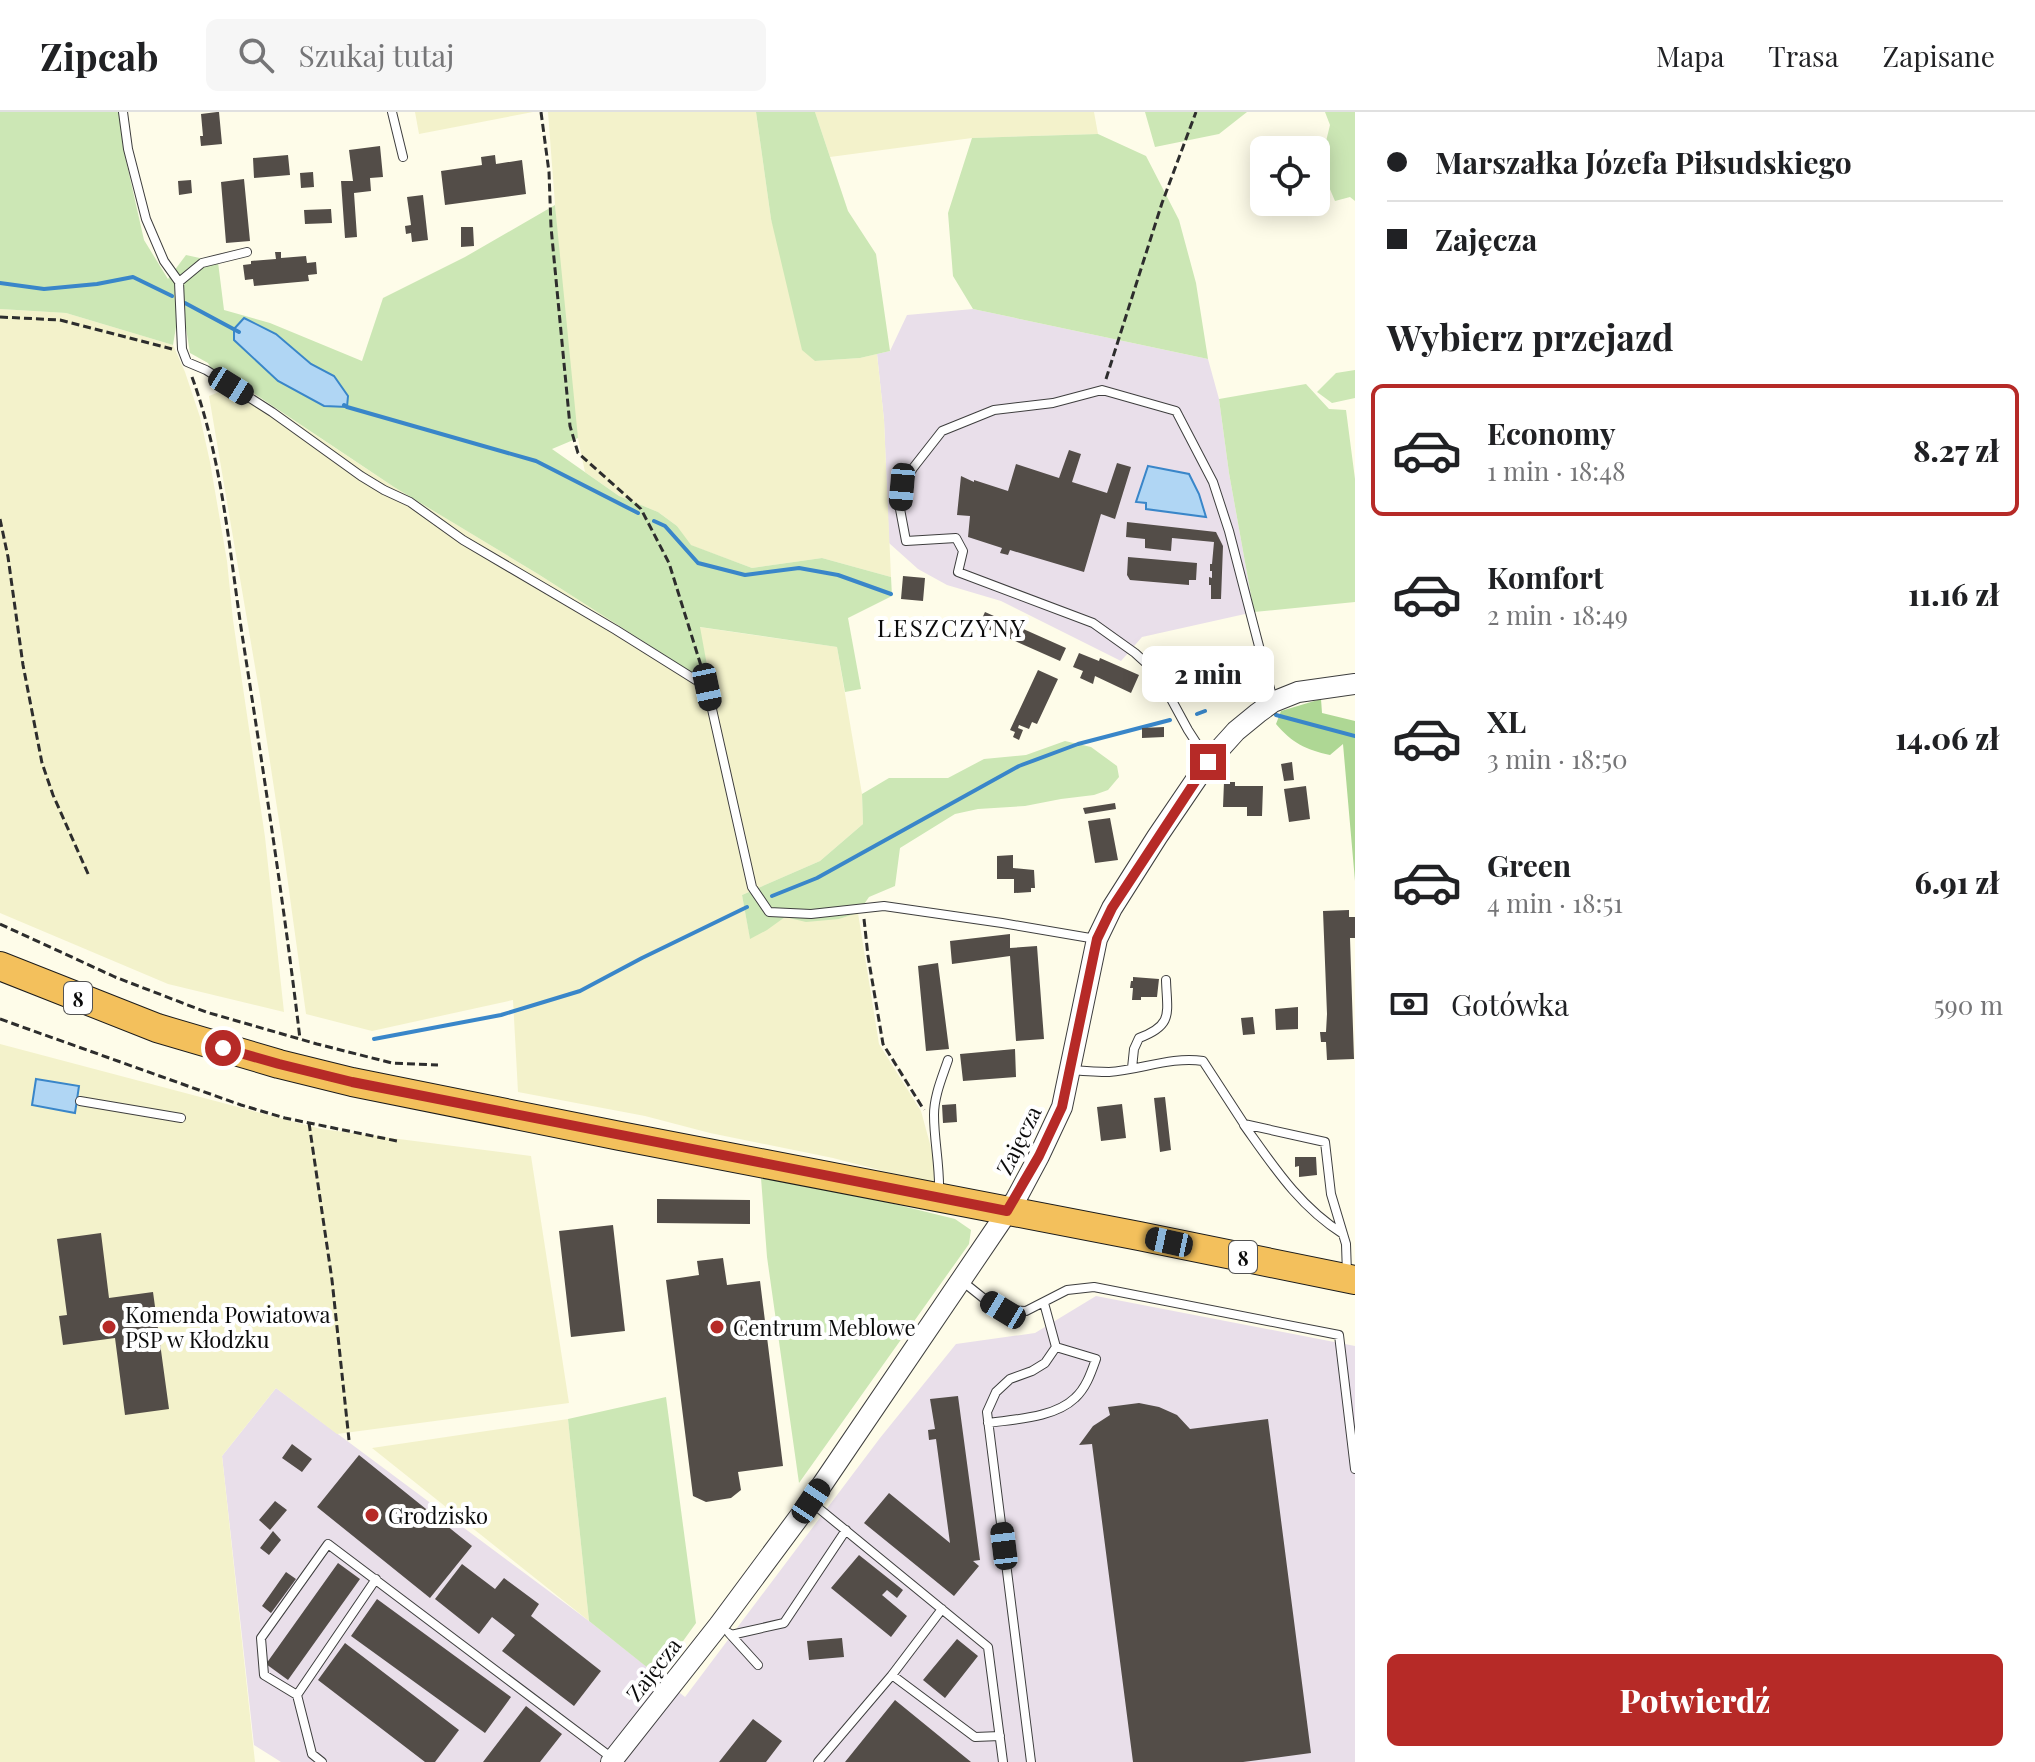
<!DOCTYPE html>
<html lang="pl">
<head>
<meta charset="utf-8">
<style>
  body { margin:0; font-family:"Playfair Display",serif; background:#f6f6f6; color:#202124; height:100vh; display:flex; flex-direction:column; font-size:30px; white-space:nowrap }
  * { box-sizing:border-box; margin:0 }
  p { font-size:26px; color:#757577 }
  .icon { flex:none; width:44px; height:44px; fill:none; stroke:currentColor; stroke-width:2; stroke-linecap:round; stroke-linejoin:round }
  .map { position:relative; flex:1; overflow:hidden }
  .drawer { display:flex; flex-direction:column; background:#fff; width:680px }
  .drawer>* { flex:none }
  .top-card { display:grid; align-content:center; height:176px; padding:0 32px; background:#fff }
  .controls { position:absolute; left:1250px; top:24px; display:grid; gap:16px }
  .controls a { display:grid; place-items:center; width:80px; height:80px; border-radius:12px; background:#fff; box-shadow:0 4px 20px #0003; font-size:40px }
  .end { position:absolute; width:36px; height:36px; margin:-18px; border:10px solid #b62a27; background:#fff; box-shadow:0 0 0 4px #fff }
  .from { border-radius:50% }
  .bubble { position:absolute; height:56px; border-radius:12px; background:#fff; box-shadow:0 4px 20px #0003; font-size:26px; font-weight:800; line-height:56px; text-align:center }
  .car { position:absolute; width:24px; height:48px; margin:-24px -12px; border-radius:10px; box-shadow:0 0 6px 2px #0007; background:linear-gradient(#222 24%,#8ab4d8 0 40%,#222 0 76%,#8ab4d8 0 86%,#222 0) }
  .top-card b { display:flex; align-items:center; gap:28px; height:76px; font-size:30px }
  .top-card b+b { border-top:2px solid #e0e0e0 }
  .top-card i { width:20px; height:20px; background:#202124 }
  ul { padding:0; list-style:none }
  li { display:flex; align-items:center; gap:24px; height:132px; margin:0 16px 12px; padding:0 16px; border:4px solid transparent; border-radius:12px }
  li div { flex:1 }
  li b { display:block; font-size:30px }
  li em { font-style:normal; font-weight:800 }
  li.on { border-color:#b62a27 }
  li>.icon { width:72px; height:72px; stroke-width:1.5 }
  h2 { padding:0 32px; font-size:36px; line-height:96px }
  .pay { display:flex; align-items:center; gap:20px; height:88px; padding:0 32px; font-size:30px }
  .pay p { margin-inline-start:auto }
  .button { display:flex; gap:16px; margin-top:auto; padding:16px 32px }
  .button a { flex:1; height:92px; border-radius:12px; background:#b62a27; color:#fff; font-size:32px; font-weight:800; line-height:92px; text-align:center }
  header { display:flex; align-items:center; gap:48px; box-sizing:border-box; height:112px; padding:0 40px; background:#fff; border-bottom:2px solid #e0e0e0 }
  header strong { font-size:38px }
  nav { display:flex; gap:44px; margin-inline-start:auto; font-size:28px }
  .search { width:560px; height:72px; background:#f6f6f6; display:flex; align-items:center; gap:20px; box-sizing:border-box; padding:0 28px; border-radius:12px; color:#757577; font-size:30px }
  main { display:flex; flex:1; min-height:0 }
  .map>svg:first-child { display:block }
  .industrial { fill:#e9dfea }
  .farmland { fill:#f3f2cb }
  .green { fill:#cce7b5 }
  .forest { fill:#aed794 }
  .water { fill:#b0d6f4; stroke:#3986c9; stroke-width:2 }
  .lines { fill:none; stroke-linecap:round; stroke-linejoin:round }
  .stream { stroke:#3986c9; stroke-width:4 }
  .building { fill:#534d48 }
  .service-casing { stroke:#3e3e3e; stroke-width:10 }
  .tertiary-casing { stroke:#3e3e3e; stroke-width:22 }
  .trunk-casing { stroke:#1c1c1c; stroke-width:30 }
  .path { stroke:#2d2d2d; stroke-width:3; stroke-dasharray:8 4; stroke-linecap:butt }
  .service { stroke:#fff; stroke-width:8 }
  .tertiary { stroke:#fff; stroke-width:20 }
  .trunk { stroke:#f3c05c; stroke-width:28 }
  .route { stroke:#b62a27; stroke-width:10 }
  .poi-dot { fill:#b62a27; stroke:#fff; stroke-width:3 }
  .labels { text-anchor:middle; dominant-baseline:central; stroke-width:8; stroke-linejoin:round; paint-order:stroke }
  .shield { fill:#fff; stroke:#545454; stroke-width:2 }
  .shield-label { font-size:20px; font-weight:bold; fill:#0b0b0b }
  .street-label { font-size:22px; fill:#0b0b0b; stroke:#fff }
  .poi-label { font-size:22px; fill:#0b0b0b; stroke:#fff; text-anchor:start }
  .neighbourhood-label { font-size:24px; letter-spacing:2px; fill:#0b0b0b; stroke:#fff }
</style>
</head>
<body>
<header>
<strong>Zipcab</strong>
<div class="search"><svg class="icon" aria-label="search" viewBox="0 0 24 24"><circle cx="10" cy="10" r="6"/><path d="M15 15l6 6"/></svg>Szukaj tutaj</div>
<nav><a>Mapa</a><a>Trasa</a><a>Zapisane</a></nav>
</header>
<main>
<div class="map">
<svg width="1355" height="1650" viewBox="0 0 1355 1650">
  <rect width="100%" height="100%" fill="#fefce9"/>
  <path class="industrial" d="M973 197 1208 247 1219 287 1229 361 1254 500 1142 525 1121 549 1001 489 947 473 918 457 889 431 884 308 877 242 890 239 907 203Z
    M1096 1184 1355 1234V1650H281L254 1633 222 1344 276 1276 589 1509 685 1585 880 1326 956 1232 1035 1221Z"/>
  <path class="farmland" d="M415 0H533L419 22Z
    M548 0H756L771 107 815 249 860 246 877 242 884 308 891 465 822 446 752 456 690 433 677 414 658 400 619 384 585 360 576 317 558 132Z
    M815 0H1094L1098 22 972 26 830 45Z
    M0 197 66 201 173 233 185 260 200 305 210 350 227 449 233 508 265 725 284 900 168 872 0 801Z
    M233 268 394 375 538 462 699 565 709 563 699 515 837 535 862 682 863 712 820 749 742 783 750 826 785 805 839 807 858 801 879 932 921 999 936 1054 934 1072 833 1046 710 1021 645 1004 518 980 513 888 372 919 306 902 284 742 260 584 209 284 224 278Z
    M0 932 321 1017 531 1044 569 1291 337 1322 276 1276 222 1344 255 1650H0Z
    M568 1307 589 1509 372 1336Z"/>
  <path class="green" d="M0 0H120L123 35 144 128 168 167 186 143 218 150 224 198 270 211 362 249 383 186 465 145 555 93 578 326 552 337 619 384 658 400 677 414 691 433 752 456 822 446 891 465 892 484 848 506 861 577 845 580 837 535 700 515 709 564 699 565 538 462 394 375 234 268 224 278 208 251 190 241 186 216 176 215 173 233 66 201 0 197Z
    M756 0H815L848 99 876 142 890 239 860 246 815 249 802 238 771 107Z
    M1145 0H1247L1219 22 1155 35Z
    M1325 0H1355V89L1350 85 1335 89 1320 54 1330 13Z
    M1098 22 1146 44 1179 108 1196 171 1208 247 973 197 953 164 948 101 972 26Z
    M1355 258V286L1332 291 1317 280 1336 261Z
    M1306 272 1329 297 1346 298 1355 367V490L1254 500 1229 361 1219 287Z
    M1065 629 1091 635 1117 654 1119 665 1108 678 1094 683 1061 687 1025 694 978 697 955 702 900 736 895 774 869 785 858 801 839 807 806 810 785 805 767 818 750 827 742 783 820 749 863 712 862 682 889 666H948L984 647 1026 643Z
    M761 1066 878 1088 955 1107 971 1118 969 1132 799 1371 767 1145Z
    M666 1285 696 1511 658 1564 589 1509 568 1307Z"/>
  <path class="forest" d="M1321 587 1322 601 1355 609V769L1343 632 1330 643C1306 638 1291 630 1276 612L1281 599Z"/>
  <path class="water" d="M244 206 276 222 311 252 334 264 348 284 347 295 324 294 278 269 234 228V217Z
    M1148 354 1189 362 1199 382 1206 405 1146 397V391L1136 390Z
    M36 967 79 974 75 1001 32 993Z"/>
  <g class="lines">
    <path class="stream" d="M0 171 44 177 97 172 133 165 172 184
      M185 191 239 220
      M344 293 347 295 536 349 638 401
      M654 409 665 414 698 451 745 463 799 456 838 463 891 482
      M1197 602 1205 599
      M1276 603 1355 624
      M772 784 817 766 1019 654 1078 632 1170 608
      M374 927 501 903 580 879 642 846 747 795"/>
  </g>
  <path class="building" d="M217 0H219L222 32 201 34 200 24H203L201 2Z
    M380 34 383 65 370 66 371 79 354 81 357 125 345 126 341 69H353L349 38Z
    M288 43 290 63 254 66 253 46Z
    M495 43 496 52 522 48 526 82 445 93 441 59 482 53 481 45Z
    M313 60 314 75 301 76 300 61Z
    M244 67 250 129 226 131 221 70Z
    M191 68 192 81 179 83 178 69Z
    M423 83 428 128 412 130 411 121 406 122 405 114 411 113 407 85Z
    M331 97 332 111 305 112 304 98Z
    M461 115H473L474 134 461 135Z
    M275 140H281V146L306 144 307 151 316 150 317 162 308 163 309 169 254 174 253 167 245 168 243 153 251 152V149L276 147Z
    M1069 338 1081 342 1072 370 1107 381 1117 351 1131 355 1115 407 1101 402 1084 460 1010 438 1008 443 1000 441 1002 436 968 425 970 404 957 403 961 364 974 370V368L1008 379 1016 352 1059 366Z
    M1127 410 1216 420 1223 434 1221 487H1211V473H1209V465L1212 466V459H1210V452H1212L1214 430 1172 426 1171 439 1145 436V427L1126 425Z
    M1128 445 1197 451 1196 468H1189V473L1130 468 1127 463Z
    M903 464 925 466 923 489 901 487Z
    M985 500 1066 536 1060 549 979 513Z
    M1079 541 1099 549 1100 546 1139 563 1131 581 1095 564 1093 572 1080 566 1083 559 1073 555Z
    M1038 558 1058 567 1037 612 1032 610 1029 617 1019 613 1018 616 1023 618 1019 628 1013 625 1015 620 1010 618Z
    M1164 615V625L1142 626V616Z
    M1292 650 1294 668 1284 669 1281 652Z
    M1224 670H1235V674H1263L1262 704H1247V695H1223Z
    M1306 674 1310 707 1289 710 1284 677Z
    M1115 691 1116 697 1085 702 1083 696Z
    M1110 706 1118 748 1095 751 1088 709Z
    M1013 743V756L1034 758 1035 776H1031V780L1014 781V767H997V744Z
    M1349 798V805H1355V826H1350L1354 947 1327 948 1326 930H1321L1320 920H1326L1327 902 1323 799Z
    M1010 822V836L1037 834 1044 927 1016 929 1010 844 952 852 950 829Z
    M938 851 949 937 926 939 918 854Z
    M1133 865 1159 867 1157 885H1141V888H1132L1133 876H1130L1131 869H1133Z
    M1298 895V917L1276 918 1275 897Z
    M1253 905 1255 922 1243 923 1241 906Z
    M1015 937 1016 965 963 969 960 942Z
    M1165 985 1171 1038 1160 1040 1154 986Z
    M956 992 957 1010 943 1011 942 993Z
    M1122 992 1126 1026 1101 1029 1097 995Z
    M1295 1045H1316L1317 1063 1299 1065V1054L1295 1055Z
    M657 1087 750 1088V1112L657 1111Z
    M613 1113 625 1219 571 1225 559 1119Z
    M101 1121 109 1186 153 1180 169 1297 125 1303 115 1226 63 1233 59 1204 67 1203 57 1127Z
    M723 1146 727 1173 760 1169 783 1354 738 1360 741 1378 731 1386 706 1390 693 1384 666 1168 699 1163 697 1149Z
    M958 1284 980 1448 973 1449 979 1454 954 1484 864 1411 889 1381 950 1431 936 1327 929 1328 928 1318 935 1317 930 1287Z
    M1139 1291 1159 1295 1177 1303 1190 1317 1268 1307 1311 1641 1243 1650H1133L1092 1332 1079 1333 1093 1314 1110 1303 1108 1295Z
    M292 1332 312 1347 302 1360 282 1346Z
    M359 1343 472 1434 430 1486 317 1395Z
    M275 1389 287 1398 270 1418 259 1408Z
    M273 1419 281 1428 269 1443 260 1436Z
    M859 1443 903 1478 897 1486 887 1478 882 1483 907 1504 891 1525 831 1476Z
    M338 1451 360 1467 288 1568 266 1552Z
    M462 1452 495 1477 504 1466 539 1492 531 1504 601 1559 574 1594 502 1539 515 1523 492 1505 479 1522 435 1487Z
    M286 1460 296 1467 271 1501 262 1494Z
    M377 1487 511 1585 485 1621 351 1524Z
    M842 1526 844 1545 809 1548 807 1529Z
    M957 1527 978 1544 945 1586 923 1568Z
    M345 1531 459 1618 435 1650H425L318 1568Z
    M895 1588 971 1650H845Z
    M526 1594 562 1622 540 1650H483Z
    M753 1607 782 1629 766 1650H719Z"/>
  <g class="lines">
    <g class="service-casing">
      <path id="service" d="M123 0 128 37 146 107 164 149 179 170 182 237 187 250 206 258 272 300 361 364 384 378 410 390 463 428 616 518 707 575 752 775 769 800 811 802 884 794 1002 811 1096 827
        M392 0 403 45
        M179 170 202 151 247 140
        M1208 649 1188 618 1157 561 1135 541 1093 511 958 460 963 439 956 426 906 429 900 397 902 375 913 356 942 319 994 298 1053 291 1102 278 1176 299 1213 370 1229 419 1273 588
        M1132 956 1134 937 1139 926C1174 913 1167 901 1166 868
        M1071 958C1084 959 1097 960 1109 960 1140 958 1172 944 1203 949L1244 1012 1325 1030 1331 1082 1346 1132 1347 1162
        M80 989 181 1006
        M1244 1013C1274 1055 1299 1094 1343 1122
        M939 1080C940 1054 934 1029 934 1003 934 984 942 966 948 948
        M962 1169 987 1189 1003 1198 1026 1199 1067 1178 1094 1175 1339 1223 1355 1357
        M988 1311C1016 1307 1054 1306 1075 1286 1086 1276 1091 1261 1096 1247L1056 1235
        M811 1390 988 1535 1003 1650
        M376 1467 297 1583 264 1563 261 1526 328 1432 612 1646
        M729 1521 758 1553
        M731 1523 784 1511 846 1418
        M892 1563 975 1625 1000 1624
        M297 1583 312 1642 322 1650
        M818 1650 892 1563 942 1497
        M1031 1650 987 1300 996 1280 1010 1267 1032 1259 1045 1251 1056 1235 1044 1191"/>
    </g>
    <g class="tertiary-casing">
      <path id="tertiary" d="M611 1650 719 1513 811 1389 1016 1087 1039 1044 1062 995 1097 827 1112 796 1157 725 1208 650 1236 619 1258 601 1273 590 1298 580 1355 572"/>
    </g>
    <g class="trunk-casing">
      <path id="trunk" d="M0 854 157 916 279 952 352 970 620 1024 1139 1124 1355 1168"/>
    </g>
    <path class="path" d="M541 0 549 60 551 115 570 314 578 341 641 397 669 451 702 557
      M0 205 60 208 172 237
      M192 265C222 347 229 436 242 522 263 657 284 792 300 927
      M1106 267 1162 91 1196 0
      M0 407 8 445 23 553 42 651 53 683 89 764
      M864 807 868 844 883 932 924 998
      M0 812 115 865 206 900 317 932 392 951 438 953
      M0 907 241 993 285 1006 397 1029
      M309 1011 332 1168 349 1328"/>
    <use href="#service" class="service"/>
    <use href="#tertiary" class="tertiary"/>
    <use href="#trunk" class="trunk"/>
  </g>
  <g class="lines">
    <path class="route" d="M223 936 279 952 352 970 1007 1099 1039 1044 1062 995 1097 827 1112 796 1208 650"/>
  </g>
  <g class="poi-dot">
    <circle cx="109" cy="1215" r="8"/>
    <circle cx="717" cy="1215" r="8"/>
    <circle cx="372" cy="1403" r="8"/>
  </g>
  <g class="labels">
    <g class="shield">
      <rect x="64" y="870" width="28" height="32" rx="6"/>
      <rect x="1229" y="1129" width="28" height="32" rx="6"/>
    </g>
    <g class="shield-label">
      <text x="78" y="886">8</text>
      <text x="1243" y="1145">8</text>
    </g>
    <g class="street-label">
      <text transform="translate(1018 1028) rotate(-64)">Zajęcza</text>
      <text transform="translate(653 1557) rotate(-52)">Zajęcza</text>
    </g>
    <g class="poi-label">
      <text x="125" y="1202">Komenda Powiatowa<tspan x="125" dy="25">PSP w Kłodzku</tspan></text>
      <text x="733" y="1215">Centrum Meblowe</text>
      <text x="388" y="1403">Grodzisko</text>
    </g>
    <g class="neighbourhood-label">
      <text x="952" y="515">LESZCZYNY</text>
    </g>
  </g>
</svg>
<div class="controls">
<a><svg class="icon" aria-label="locate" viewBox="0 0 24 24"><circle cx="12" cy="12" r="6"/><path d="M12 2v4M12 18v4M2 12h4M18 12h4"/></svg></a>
</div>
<i class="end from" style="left:223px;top:936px"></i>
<i class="end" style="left:1208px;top:650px"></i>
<div class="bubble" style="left:1142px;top:534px;width:132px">2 min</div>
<i class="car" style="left:231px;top:274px;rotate:122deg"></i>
<i class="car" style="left:902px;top:375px;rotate:185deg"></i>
<i class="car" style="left:707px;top:575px;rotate:168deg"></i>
<i class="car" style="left:1169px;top:1130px;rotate:282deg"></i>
<i class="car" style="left:1003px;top:1198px;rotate:301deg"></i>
<i class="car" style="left:811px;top:1389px;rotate:34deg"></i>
<i class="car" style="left:1004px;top:1434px;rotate:353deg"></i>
</div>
<section class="drawer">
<div class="top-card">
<b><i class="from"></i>Marszałka Józefa Piłsudskiego</b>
<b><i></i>Zajęcza</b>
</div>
<h2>Wybierz przejazd</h2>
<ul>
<li class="on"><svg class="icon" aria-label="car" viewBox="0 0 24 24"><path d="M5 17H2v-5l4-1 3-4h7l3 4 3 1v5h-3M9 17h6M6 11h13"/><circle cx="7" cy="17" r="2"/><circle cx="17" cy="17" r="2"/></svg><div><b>Economy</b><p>1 min · 18:48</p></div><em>8.27 zł</em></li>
<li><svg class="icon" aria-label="car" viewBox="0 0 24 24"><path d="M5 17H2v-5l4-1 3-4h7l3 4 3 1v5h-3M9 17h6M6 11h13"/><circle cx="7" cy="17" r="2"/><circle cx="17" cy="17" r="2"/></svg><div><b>Komfort</b><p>2 min · 18:49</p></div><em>11.16 zł</em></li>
<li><svg class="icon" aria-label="car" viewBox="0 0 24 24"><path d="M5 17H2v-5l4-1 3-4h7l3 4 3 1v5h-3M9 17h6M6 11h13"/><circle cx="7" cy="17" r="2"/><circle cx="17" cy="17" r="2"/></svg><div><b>XL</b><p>3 min · 18:50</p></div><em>14.06 zł</em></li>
<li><svg class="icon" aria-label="car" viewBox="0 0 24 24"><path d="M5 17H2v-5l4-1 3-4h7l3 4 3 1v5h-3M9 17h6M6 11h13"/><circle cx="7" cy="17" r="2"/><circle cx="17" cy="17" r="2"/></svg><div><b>Green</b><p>4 min · 18:51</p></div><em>6.91 zł</em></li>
</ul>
<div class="pay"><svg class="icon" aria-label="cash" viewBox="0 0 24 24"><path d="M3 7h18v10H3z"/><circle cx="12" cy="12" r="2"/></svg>Gotówka<p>590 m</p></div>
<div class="button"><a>Potwierdź</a></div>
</section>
</main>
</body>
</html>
